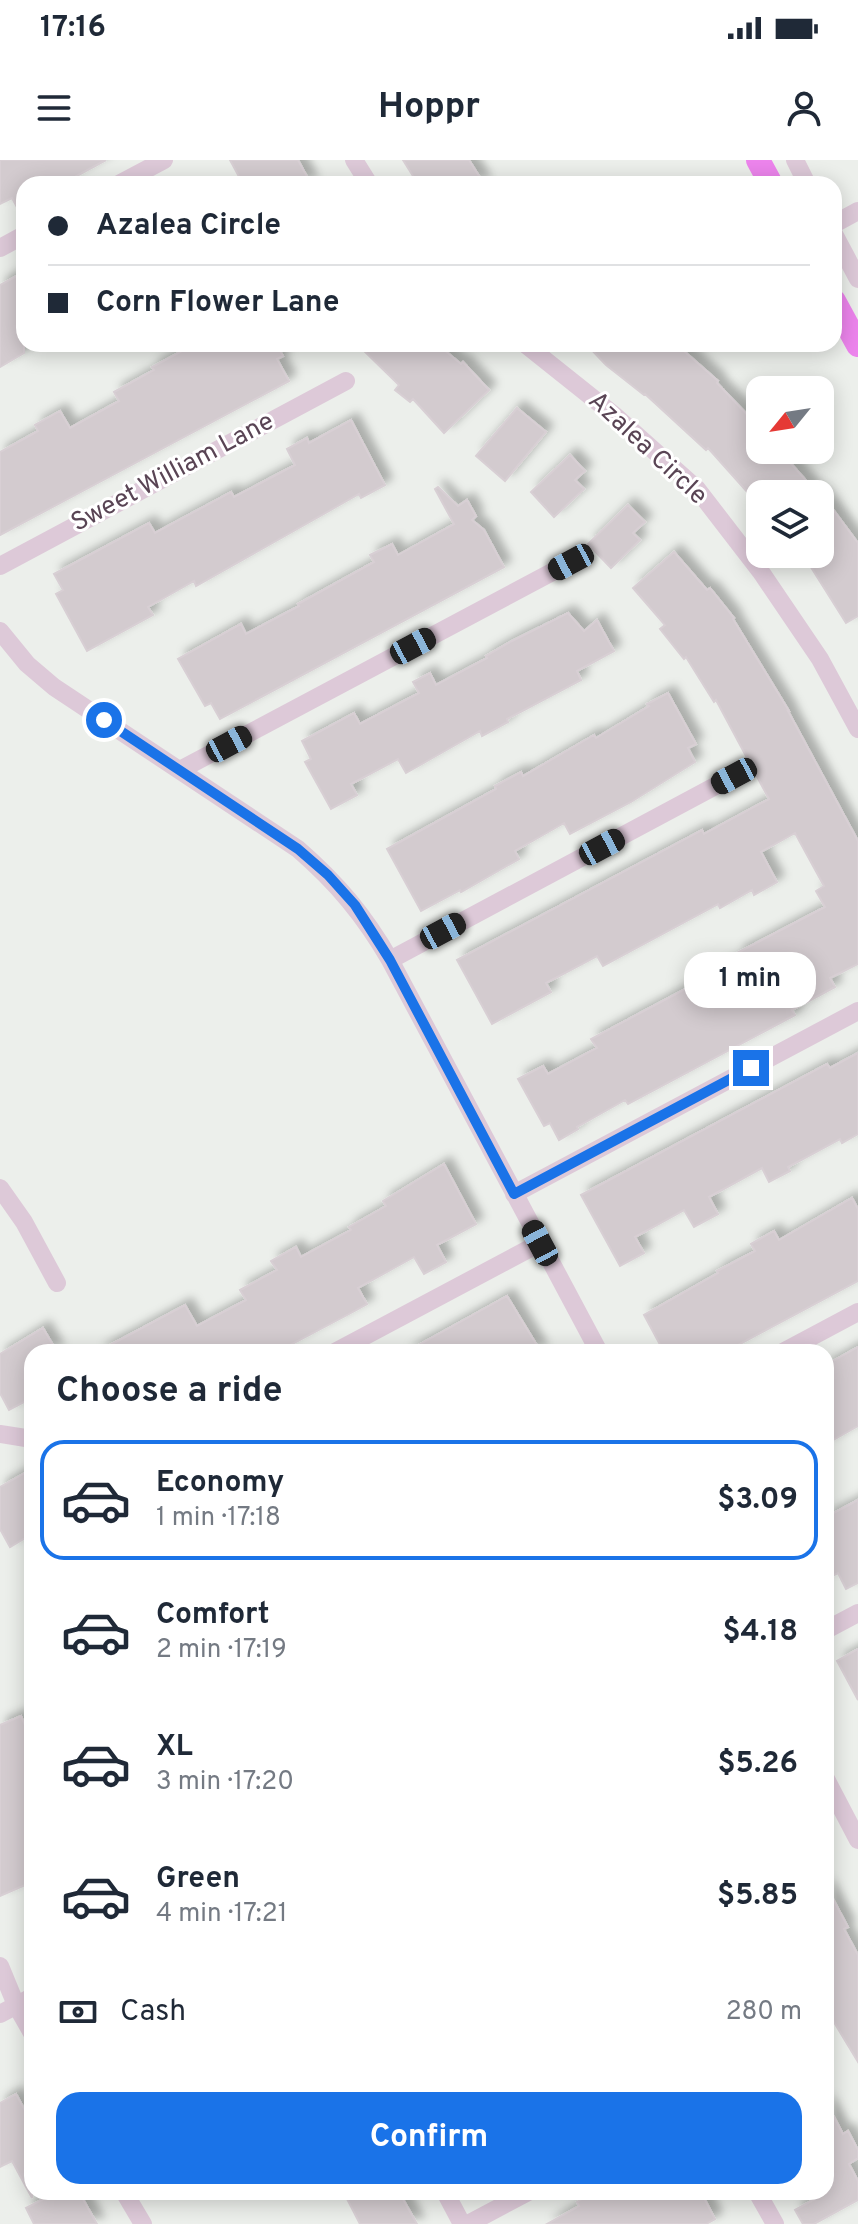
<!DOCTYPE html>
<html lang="en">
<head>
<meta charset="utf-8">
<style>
  body { margin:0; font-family:Overpass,sans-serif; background:#f6f6f7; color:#1f2937; height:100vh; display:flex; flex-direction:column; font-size:30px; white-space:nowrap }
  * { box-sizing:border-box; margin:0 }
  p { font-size:26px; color:#747a83 }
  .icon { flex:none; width:44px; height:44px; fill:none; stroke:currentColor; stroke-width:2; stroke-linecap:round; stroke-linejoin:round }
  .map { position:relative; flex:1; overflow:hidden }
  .sheet { position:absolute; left:24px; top:1184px; width:810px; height:856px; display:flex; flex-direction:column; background:#fff; border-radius:24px; box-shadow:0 4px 20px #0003 }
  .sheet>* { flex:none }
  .top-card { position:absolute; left:16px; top:16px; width:826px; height:176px; border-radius:24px; box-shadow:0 4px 20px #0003; display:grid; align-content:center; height:176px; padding:0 32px; background:#fff }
  .needle { width:52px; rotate:240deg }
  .buttons { position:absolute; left:746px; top:216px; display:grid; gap:16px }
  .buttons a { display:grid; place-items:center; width:88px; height:88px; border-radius:16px; background:#fff; box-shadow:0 4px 20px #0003; font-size:40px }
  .end { position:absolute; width:36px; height:36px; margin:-18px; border:10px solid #1a73e8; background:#fff; box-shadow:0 0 0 4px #fff }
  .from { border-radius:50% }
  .bubble { position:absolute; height:56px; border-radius:24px; background:#fff; box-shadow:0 4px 20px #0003; font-size:26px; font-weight:700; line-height:56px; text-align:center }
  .car { position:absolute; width:24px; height:48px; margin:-24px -12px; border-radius:10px; box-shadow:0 0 6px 2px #0007; background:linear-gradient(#222 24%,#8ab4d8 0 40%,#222 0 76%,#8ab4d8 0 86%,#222 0) }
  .top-card b { display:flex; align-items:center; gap:28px; height:76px; font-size:30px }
  .top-card b+b { border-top:2px solid #e0e1e3 }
  .top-card i { width:20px; height:20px; background:#1f2937 }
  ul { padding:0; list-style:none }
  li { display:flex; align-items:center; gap:24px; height:120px; margin:0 16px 12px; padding:0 16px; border:4px solid transparent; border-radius:24px }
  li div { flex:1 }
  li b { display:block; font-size:30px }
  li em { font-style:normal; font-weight:700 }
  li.selected { border-color:#1a73e8 }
  li>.icon { width:72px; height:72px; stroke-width:1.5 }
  h2 { padding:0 32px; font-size:36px; line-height:96px }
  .pay { display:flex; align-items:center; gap:20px; height:88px; padding:0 32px; font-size:30px }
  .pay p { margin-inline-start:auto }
  .primary-button { display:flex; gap:16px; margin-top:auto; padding:16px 32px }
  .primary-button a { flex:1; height:92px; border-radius:24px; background:#1a73e8; color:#fff; font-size:32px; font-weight:700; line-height:92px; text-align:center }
  .status { display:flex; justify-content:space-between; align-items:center; height:56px; padding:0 40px; background:#fff; direction:ltr }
  .status svg { height:22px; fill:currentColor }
  header { display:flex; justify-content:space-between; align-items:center; height:104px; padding:0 32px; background:#fff; font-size:36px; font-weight:700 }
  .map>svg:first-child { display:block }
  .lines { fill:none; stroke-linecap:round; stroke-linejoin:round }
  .canal { stroke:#ec84ec; stroke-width:24 }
  .building { fill:#d3cbcf; stroke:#d8cfd4; stroke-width:2; filter:url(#shadow) }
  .minor { stroke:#ddc9d8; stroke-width:18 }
  .route { stroke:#1a73e8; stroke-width:10 }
  .labels { text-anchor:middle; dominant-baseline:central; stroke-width:6; stroke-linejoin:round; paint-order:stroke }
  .street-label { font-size:26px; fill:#594454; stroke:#fff }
</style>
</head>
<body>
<div class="status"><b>17:16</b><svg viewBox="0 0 49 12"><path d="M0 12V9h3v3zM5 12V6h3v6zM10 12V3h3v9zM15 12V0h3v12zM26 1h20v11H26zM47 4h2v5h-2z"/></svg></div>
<header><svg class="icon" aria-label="menu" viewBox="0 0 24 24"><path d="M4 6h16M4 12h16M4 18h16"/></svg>Hoppr<svg class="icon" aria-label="person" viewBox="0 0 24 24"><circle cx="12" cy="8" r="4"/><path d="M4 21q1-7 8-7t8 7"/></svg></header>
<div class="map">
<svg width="858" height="2064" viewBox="0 0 858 2064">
  <defs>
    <filter id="shadow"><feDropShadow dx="7" dy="-7" stdDeviation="4" flood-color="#0004"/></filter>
  </defs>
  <rect width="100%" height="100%" fill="#ecefeb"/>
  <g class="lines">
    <path class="canal" d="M758 0 771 24
      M834 141 858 185"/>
  </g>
  <path class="building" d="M0 0H106L62 24H24V60L12 38 0 44Z
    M230 0H298L311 24H243Z
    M403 0H469L484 24H418Z
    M24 112V193L0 207V125Z
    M195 184H276L283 196 277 199 289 221 0 375V292L38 271 35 265 60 251 70 268 119 241 114 232 154 210 152 207Z
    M357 184H437L461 204 463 202 489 230 444 273 413 239 410 242 395 230 399 225Z
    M586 184H676L718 221 717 223 760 268V290H779L818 334H749L708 288 706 290 645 234 644 235 606 205Z
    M517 248 546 272 505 321 476 296Z
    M351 260 385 325 361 338 359 334 196 426 194 421 148 447 153 455 87 491 56 434 63 430 54 414 149 363 155 373 231 332 234 337 295 305 287 289 307 278 309 283Z
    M570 295 585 311 575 320 584 329 554 357 531 332Z
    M438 327 458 346 467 340 476 356 472 360 484 370 504 407 220 559 211 543 205 546 178 499 241 464 246 474 299 446 298 444 374 402 370 395 392 384 398 395 454 364 435 329Z
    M820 332 858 383V456L846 463 809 404 820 397Z
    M628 345 645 362 633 373 640 380 611 408 588 384Z
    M674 392 707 430 710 428 734 458 733 459 789 551H788L858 681V804L830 818 835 827 792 850 795 855 628 944 625 940 577 967 578 969 559 980 550 963 544 966 518 919 543 906 548 914 597 888 591 879 708 817 707 815 739 798 737 793 825 747 816 731 824 726 795 673 761 692 777 722 754 735 752 730 720 748 718 744 603 806 597 796 546 823 551 832 492 864 457 800 702 670 704 674 769 639 716 540 714 542 686 497 684 499 660 469 665 465 633 428Z
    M568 453 584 471 597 460 614 491 577 511 581 520 507 559 508 562 482 576 480 571 406 613 398 599 351 624 357 635 331 649 305 602 311 599 302 581 354 553 360 564 419 533 413 522 430 513 436 525 487 498 486 496 512 481Z
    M668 533 696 584 688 588 695 602 631 642 570 674 564 663 515 691 519 699 461 732 460 730 421 751 387 689 496 629 495 626 521 612 523 616 594 575 596 578 649 546 647 544Z
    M858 893V974L842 983 840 979 788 1007 790 1011 769 1022 762 1008 709 1037 718 1054 694 1067 684 1050 635 1077 644 1093 620 1106 581 1035 827 904 830 908Z
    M444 1004 476 1064 437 1085 446 1102 424 1114 414 1097 358 1128 367 1144 349 1154 277 1192H97L185 1145 197 1166 246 1140 240 1130 277 1110 271 1101 296 1087 301 1097 351 1070 349 1067 386 1046 383 1041Z
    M852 1038 858 1049V1121L725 1192H664L644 1155 718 1113 717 1111 755 1091 751 1084 774 1071 779 1080Z
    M507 1136 541 1192H462L458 1185 444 1192H406Z
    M43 1168 57 1192H32V1238L9 1250 0 1233V1194Z
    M858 1187V1266L826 1284V1205Z
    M32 1309V1374L10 1387 0 1369V1327Z
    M858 1340V1423L846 1429 838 1413 826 1419V1357Z
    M858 1489V1540L837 1501Z
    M21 1556 32 1581V1722L0 1736V1565Z
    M826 1726 848 1767 844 1769 858 1795V1902L826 1849Z
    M16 1934 32 1963V2038L12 2001 0 2007V1943Z
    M826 1942 843 1974 848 1971 858 1990V1998L849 2004 858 2021V2040L814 2064H803L795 2050 826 2033Z
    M57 2032H79L97 2064H34L26 2048Z
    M356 2032H399L417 2064H360L346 2037Z
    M593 2032H701L715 2059 706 2064H547L579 2046 577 2042Z"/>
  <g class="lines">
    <path class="minor" d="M354 0 369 24
      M795 0 807 24
      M119 24 164 0
      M834 64 858 51
      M834 74 858 119
      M0 88 24 75
      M525 184 614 255 697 329 761 412 820 499 858 569
      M0 406 346 221
      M0 471 27 504 54 527 298 689C337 723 364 755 390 800L599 1192
      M180 610 571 402
      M390 800 734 616
      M0 1028 24 1062 57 1123
      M514 1034 858 851
      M335 1192 540 1083
      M783 1192 858 1152
      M0 1274 32 1279
      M826 1470 858 1453
      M826 1619 858 1680
      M0 1806 16 1845 32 1873
      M0 1854 32 1837
      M124 2032 143 2064
      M445 2032 462 2064
      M757 2032 775 2064
      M468 2064 528 2032"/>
  </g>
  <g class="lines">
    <path class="route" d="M104 560 298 689 328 715 355 745 390 800 514 1034 751 908"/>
  </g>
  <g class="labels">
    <g class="street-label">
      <text transform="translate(647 289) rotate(43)">Azalea Circle</text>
      <text transform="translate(173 313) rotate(-28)">Sweet William Lane</text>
    </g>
  </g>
</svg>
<div class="buttons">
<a><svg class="needle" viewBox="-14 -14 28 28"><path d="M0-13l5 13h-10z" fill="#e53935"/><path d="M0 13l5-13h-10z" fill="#747a83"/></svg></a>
<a><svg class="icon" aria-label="layers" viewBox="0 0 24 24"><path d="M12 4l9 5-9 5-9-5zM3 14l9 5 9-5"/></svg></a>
</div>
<i class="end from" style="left:104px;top:560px"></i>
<i class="end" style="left:751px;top:908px"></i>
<div class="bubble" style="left:684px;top:792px;width:132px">1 min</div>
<i class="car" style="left:571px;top:402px;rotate:242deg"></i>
<i class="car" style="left:413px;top:486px;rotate:62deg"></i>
<i class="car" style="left:229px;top:584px;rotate:62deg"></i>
<i class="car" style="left:734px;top:616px;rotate:242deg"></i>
<i class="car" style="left:602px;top:687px;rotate:62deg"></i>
<i class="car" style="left:443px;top:771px;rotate:62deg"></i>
<i class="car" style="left:540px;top:1083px;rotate:332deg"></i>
<div class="top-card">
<b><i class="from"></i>Azalea Circle</b>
<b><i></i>Corn Flower Lane</b>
</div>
<section class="sheet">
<h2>Choose a ride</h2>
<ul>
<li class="selected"><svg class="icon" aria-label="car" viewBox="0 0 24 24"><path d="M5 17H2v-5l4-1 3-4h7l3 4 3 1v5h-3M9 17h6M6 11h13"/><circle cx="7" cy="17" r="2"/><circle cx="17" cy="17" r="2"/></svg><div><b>Economy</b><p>1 min · 17:18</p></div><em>$3.09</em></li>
<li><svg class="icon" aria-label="car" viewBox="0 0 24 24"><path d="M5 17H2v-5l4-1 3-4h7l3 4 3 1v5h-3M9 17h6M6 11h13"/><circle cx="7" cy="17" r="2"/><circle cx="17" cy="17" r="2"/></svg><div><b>Comfort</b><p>2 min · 17:19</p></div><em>$4.18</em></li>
<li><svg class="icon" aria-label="car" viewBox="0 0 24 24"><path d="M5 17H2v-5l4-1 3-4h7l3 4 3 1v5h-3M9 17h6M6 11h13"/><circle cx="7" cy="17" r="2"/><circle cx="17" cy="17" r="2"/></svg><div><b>XL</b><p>3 min · 17:20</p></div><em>$5.26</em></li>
<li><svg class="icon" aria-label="car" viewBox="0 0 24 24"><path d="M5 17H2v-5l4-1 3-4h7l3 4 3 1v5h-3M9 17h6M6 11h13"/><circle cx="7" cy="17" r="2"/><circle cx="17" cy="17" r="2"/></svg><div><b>Green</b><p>4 min · 17:21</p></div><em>$5.85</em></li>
</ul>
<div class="pay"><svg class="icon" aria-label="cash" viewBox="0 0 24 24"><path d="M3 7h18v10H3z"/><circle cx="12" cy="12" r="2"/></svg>Cash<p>280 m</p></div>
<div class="primary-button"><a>Confirm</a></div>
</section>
</div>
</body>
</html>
